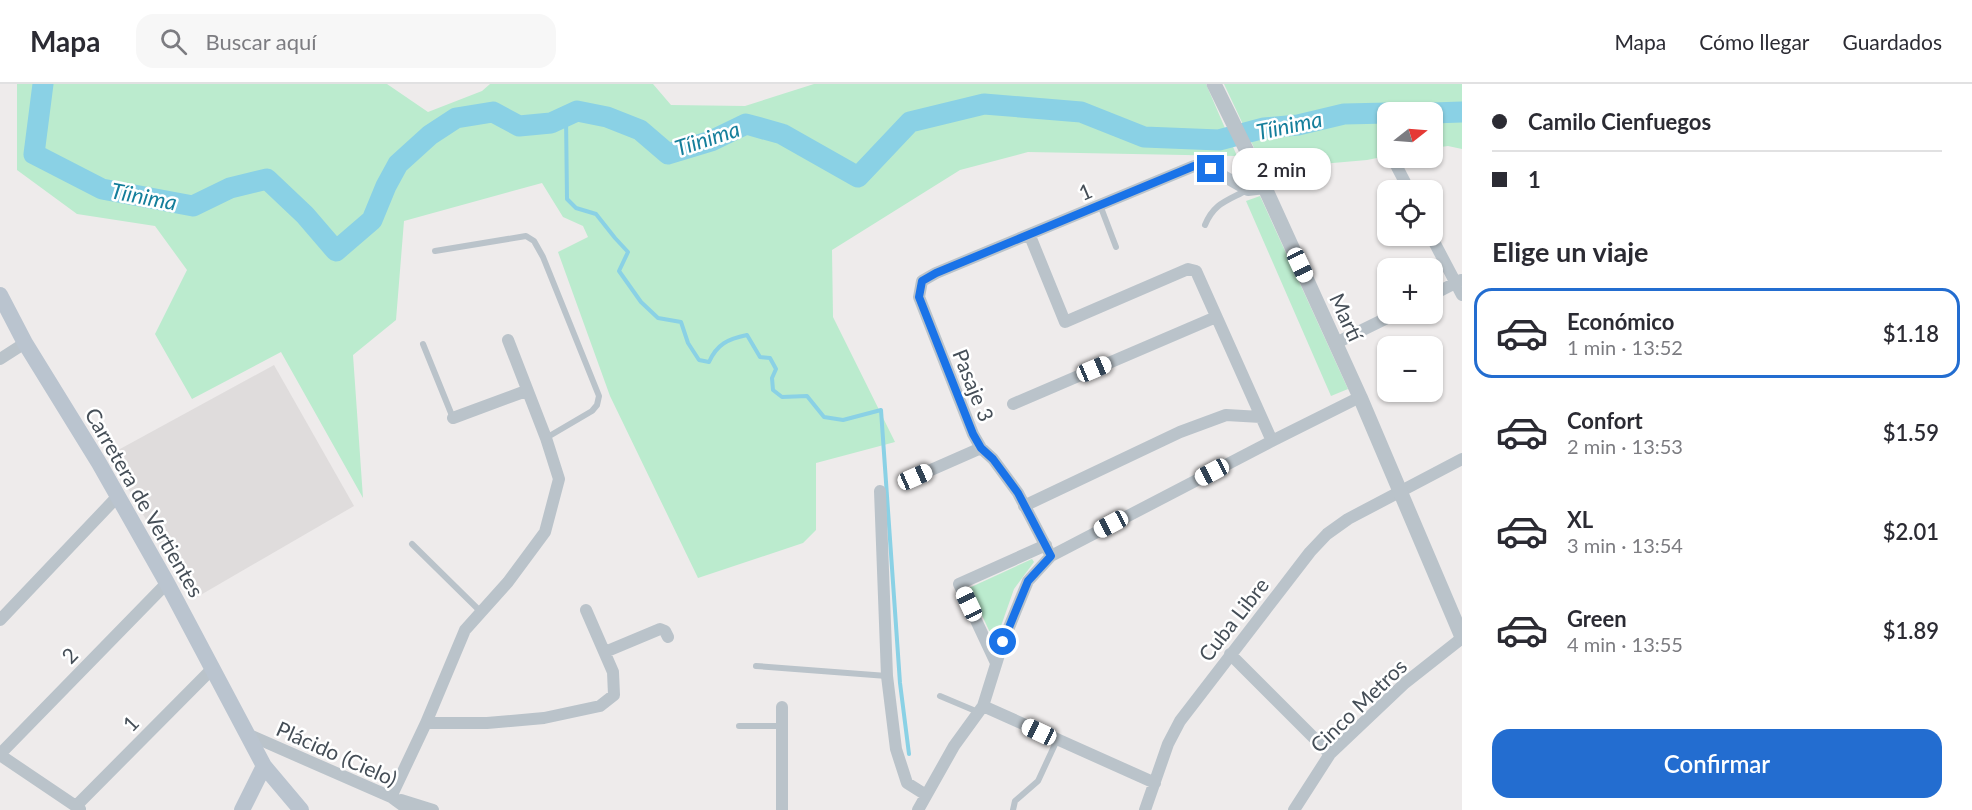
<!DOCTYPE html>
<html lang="es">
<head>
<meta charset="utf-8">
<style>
  body { margin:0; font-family:Lato,sans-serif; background:#f7f7f7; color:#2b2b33; height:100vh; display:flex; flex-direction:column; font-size:22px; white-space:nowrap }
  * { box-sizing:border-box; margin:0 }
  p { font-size:20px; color:#7c7c81 }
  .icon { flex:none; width:33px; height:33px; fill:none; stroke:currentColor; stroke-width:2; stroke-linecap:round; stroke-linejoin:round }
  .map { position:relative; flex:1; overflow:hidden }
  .side { display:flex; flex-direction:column; background:#fff; width:510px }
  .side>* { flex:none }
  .banner { display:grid; align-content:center; height:132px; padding:0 30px; background:#fff }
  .needle { width:39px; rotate:73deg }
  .controls { position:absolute; left:1377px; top:18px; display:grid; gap:12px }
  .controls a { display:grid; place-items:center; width:66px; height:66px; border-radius:12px; background:#fff; box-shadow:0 2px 4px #0004; font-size:30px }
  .end { position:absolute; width:27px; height:27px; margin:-14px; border:8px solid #1a73e8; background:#fff; box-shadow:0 0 0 3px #fff }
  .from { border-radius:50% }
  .bubble { position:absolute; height:42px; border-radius:18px; background:#fff; box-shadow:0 2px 4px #0004; font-size:20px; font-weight:600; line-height:42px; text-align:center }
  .car { position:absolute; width:18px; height:36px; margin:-18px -9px; border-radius:8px; box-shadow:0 0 4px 2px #0007; background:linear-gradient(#fff 24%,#345 0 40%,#fff 0 76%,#345 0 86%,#fff 0) }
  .banner b { display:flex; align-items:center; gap:21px; height:57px; font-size:22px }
  .banner b+b { border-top:2px solid #e1e1e2 }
  .banner i { width:15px; height:15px; background:#2b2b33 }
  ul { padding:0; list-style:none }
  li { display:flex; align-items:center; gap:18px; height:90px; margin:0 12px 9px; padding:0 18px; border:3px solid transparent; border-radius:18px }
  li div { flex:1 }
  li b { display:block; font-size:22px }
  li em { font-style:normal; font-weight:600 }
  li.on { border-color:#236dd0 }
  li>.icon { width:54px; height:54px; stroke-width:1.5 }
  h2 { padding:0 30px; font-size:27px; line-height:72px }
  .cta { display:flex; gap:12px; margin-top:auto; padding:12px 30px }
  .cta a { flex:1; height:69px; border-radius:18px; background:#236dd0; color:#fff; font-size:24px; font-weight:600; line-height:69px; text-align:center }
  header { display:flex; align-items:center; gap:36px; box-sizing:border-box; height:84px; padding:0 30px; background:#fff; border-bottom:2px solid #e1e1e2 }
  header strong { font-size:28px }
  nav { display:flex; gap:33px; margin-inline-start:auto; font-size:21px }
  .search { width:420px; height:54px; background:#f7f7f7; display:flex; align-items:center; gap:15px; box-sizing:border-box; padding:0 21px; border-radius:18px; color:#7c7c81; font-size:22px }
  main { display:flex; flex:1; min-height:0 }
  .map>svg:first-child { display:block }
  .education { fill:#dfdcdc }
  .green { fill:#bbebce }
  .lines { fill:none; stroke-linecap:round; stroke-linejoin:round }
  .stream { stroke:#8ad1e5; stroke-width:4 }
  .river { stroke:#8ad1e5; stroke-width:21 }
  .service { stroke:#bac3ca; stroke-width:6 }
  .minor { stroke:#bac3ca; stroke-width:12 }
  .tertiary { stroke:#bac3ca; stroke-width:15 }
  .secondary { stroke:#bac4cf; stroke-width:16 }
  .route { stroke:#1a73e8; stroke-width:8 }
  .labels { text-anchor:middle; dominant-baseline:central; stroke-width:5; stroke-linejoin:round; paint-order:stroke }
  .street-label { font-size:21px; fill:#454e57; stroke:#fff }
  .water-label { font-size:22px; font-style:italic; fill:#147e9b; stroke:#fff }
</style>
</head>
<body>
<header>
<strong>Mapa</strong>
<div class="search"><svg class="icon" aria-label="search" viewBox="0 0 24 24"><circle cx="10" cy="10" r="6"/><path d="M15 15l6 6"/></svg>Buscar aquí</div>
<nav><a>Mapa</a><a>Cómo llegar</a><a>Guardados</a></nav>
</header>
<main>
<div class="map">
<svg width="1462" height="726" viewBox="0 0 1462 726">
  <rect width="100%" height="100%" fill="#eeebeb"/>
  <path class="education" d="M274 281 354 422 192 516 109 371Z"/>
  <path class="green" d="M17 0H387L428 28 482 7 490 0H653L671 21 745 22 814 0H1206L1237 72 1028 68 960 86 832 166 833 233 895 358 816 379V446L803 459 698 494 610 312 558 168 588 153 583 142 563 133 542 99 404 137 396 236 353 271 363 414 281 268 192 315 155 250 187 186 155 142 77 130 17 86Z
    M1224 0H1462V65L1448 62 1433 64 1432 28H1388L1387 72 1367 76 1264 85Z
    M1260 112 1348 305 1331 312 1246 117Z
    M1032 475 1034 478 1014 505 995 559 969 504Z"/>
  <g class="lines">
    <path class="stream" d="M566 32 567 115 576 124 596 130 615 154 628 168 619 187 641 218 658 234 681 238 688 259 699 276 709 278C717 260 728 255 747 251L760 273 770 274 776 285 772 294 773 306 782 313 807 312 824 333 843 336 881 326 900 599 909 670"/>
    <path class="river" d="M43 0 34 70 102 105 193 122 230 104 267 95 305 131 336 167 372 136 386 102 398 80 430 51 456 34 493 28 519 42 551 39 577 27 607 33 640 46 668 70 711 57 746 40 782 50 858 93 910 38 984 20 1081 28 1144 53 1219 56 1264 44 1298 41 1344 30 1388 29
      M1432 29 1462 28"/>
    <path class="service" d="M1100 121 1116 163
      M1205 141C1214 119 1227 117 1247 106
      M435 167 526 152 534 157 543 173 599 312 597 321 592 327 546 354
      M423 260 453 334
      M412 460 480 527
      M756 582 887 592
      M940 612 978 628
      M739 642H782
      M1013 726 1015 717 1038 697 1057 656"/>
    <path class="minor" d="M1396 81 1409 106
      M1030 152 1065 238 1188 185 1196 187 1272 357
      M1431 152 1462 211
      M1432 211 1461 196
      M1336 259 1395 230
      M0 275 25 259
      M1013 320 1216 233
      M453 334 526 307
      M915 393 981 364
      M880 407 887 592 896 665 907 699 926 711
      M1024 422 1180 348 1226 331 1261 333
      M1051 472 1018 409 993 375 981 364 973 350 919 213 922 197 936 189 1194 82 1211 85 1248 106 1265 104
      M0 536 118 412
      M605 568 660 545 665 547 668 553
      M1230 570 1330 670
      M996 579 959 500 1046 461
      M983 622 1155 699
      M782 623V726
      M426 639H487L544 634 600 622 614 611 613 588 586 526
      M247 650 391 713 409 726
      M0 670 167 499
      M0 671 80 725
      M391 713 426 639 465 546 508 498 545 448 559 395 546 354 508 256
      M401 716 433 726
      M76 722 213 584
      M918 726 954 662 983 622 1003 558 1028 497 1051 472 1272 357 1360 313
      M1145 726 1168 660 1180 637 1310 468 1327 450 1348 435 1462 375
      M1294 726 1330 670 1405 599 1462 554"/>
    <path class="tertiary" d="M1214 0 1265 104 1360 313 1462 553"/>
    <path class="secondary" d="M0 211 25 259 99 379 167 499 264 682 301 726
      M242 726 264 682"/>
  </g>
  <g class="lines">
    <path class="route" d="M1003 558 1028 497 1051 472 1018 409 993 375 981 364 973 350 919 213 922 197 936 189 1194 82 1211 85"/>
  </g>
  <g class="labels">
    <g class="street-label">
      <text transform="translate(1085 107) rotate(-23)">1</text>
      <text transform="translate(1347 233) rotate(65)">Martí</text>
      <text transform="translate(974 301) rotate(68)">Pasaje 3</text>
      <text transform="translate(145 418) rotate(60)">Carretera de Vertientes</text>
      <text transform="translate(1233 535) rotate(-52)">Cuba Libre</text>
      <text transform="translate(69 571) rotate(-46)">2</text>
      <text transform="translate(1358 621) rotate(-44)">Cinco Metros</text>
      <text transform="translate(130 639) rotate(-46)">1</text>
      <text transform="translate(337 669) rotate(24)">Plácido (Cielo)</text>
    </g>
    <g class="water-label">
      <text transform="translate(1289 41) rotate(-12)">Tíinima</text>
      <text transform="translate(707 54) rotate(-18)">Tíinima</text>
      <text transform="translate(144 112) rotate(11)">Tíinima</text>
    </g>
  </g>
</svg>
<div class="controls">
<a><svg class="needle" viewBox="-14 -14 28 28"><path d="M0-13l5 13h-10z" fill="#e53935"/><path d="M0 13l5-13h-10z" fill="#7c7c81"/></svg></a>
<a><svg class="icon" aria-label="locate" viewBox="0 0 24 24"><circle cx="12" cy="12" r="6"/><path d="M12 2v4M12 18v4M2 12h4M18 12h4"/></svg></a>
<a>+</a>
<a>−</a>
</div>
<i class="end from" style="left:1003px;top:558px"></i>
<i class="end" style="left:1211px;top:85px"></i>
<div class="bubble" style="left:1232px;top:64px;width:99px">2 min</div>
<i class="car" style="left:1300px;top:181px;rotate:155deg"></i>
<i class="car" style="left:1094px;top:285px;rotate:67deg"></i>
<i class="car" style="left:1212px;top:388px;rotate:242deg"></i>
<i class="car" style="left:915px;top:393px;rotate:66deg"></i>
<i class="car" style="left:1111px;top:440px;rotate:242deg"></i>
<i class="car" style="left:969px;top:520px;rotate:335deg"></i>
<i class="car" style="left:1039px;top:648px;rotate:295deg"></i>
</div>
<section class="side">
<div class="banner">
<b><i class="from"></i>Camilo Cienfuegos</b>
<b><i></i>1</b>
</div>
<h2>Elige un viaje</h2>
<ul>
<li class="on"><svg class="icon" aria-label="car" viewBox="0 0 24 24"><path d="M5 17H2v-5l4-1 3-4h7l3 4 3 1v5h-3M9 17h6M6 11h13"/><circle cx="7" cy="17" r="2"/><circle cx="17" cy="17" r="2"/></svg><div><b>Económico</b><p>1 min · 13:52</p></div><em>$1.18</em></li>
<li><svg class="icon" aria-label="car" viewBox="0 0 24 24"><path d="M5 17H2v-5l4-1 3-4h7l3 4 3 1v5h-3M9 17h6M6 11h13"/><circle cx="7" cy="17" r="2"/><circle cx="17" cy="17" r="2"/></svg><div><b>Confort</b><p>2 min · 13:53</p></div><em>$1.59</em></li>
<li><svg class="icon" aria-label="car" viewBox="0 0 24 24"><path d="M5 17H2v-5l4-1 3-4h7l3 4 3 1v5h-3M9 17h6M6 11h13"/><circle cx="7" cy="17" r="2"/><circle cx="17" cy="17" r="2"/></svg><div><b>XL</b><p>3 min · 13:54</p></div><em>$2.01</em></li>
<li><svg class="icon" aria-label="car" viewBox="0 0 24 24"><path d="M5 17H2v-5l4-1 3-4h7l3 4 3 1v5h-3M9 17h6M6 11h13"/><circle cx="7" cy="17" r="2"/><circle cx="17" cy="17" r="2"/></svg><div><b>Green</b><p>4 min · 13:55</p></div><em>$1.89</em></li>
</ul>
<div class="cta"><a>Confirmar</a></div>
</section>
</main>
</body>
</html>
